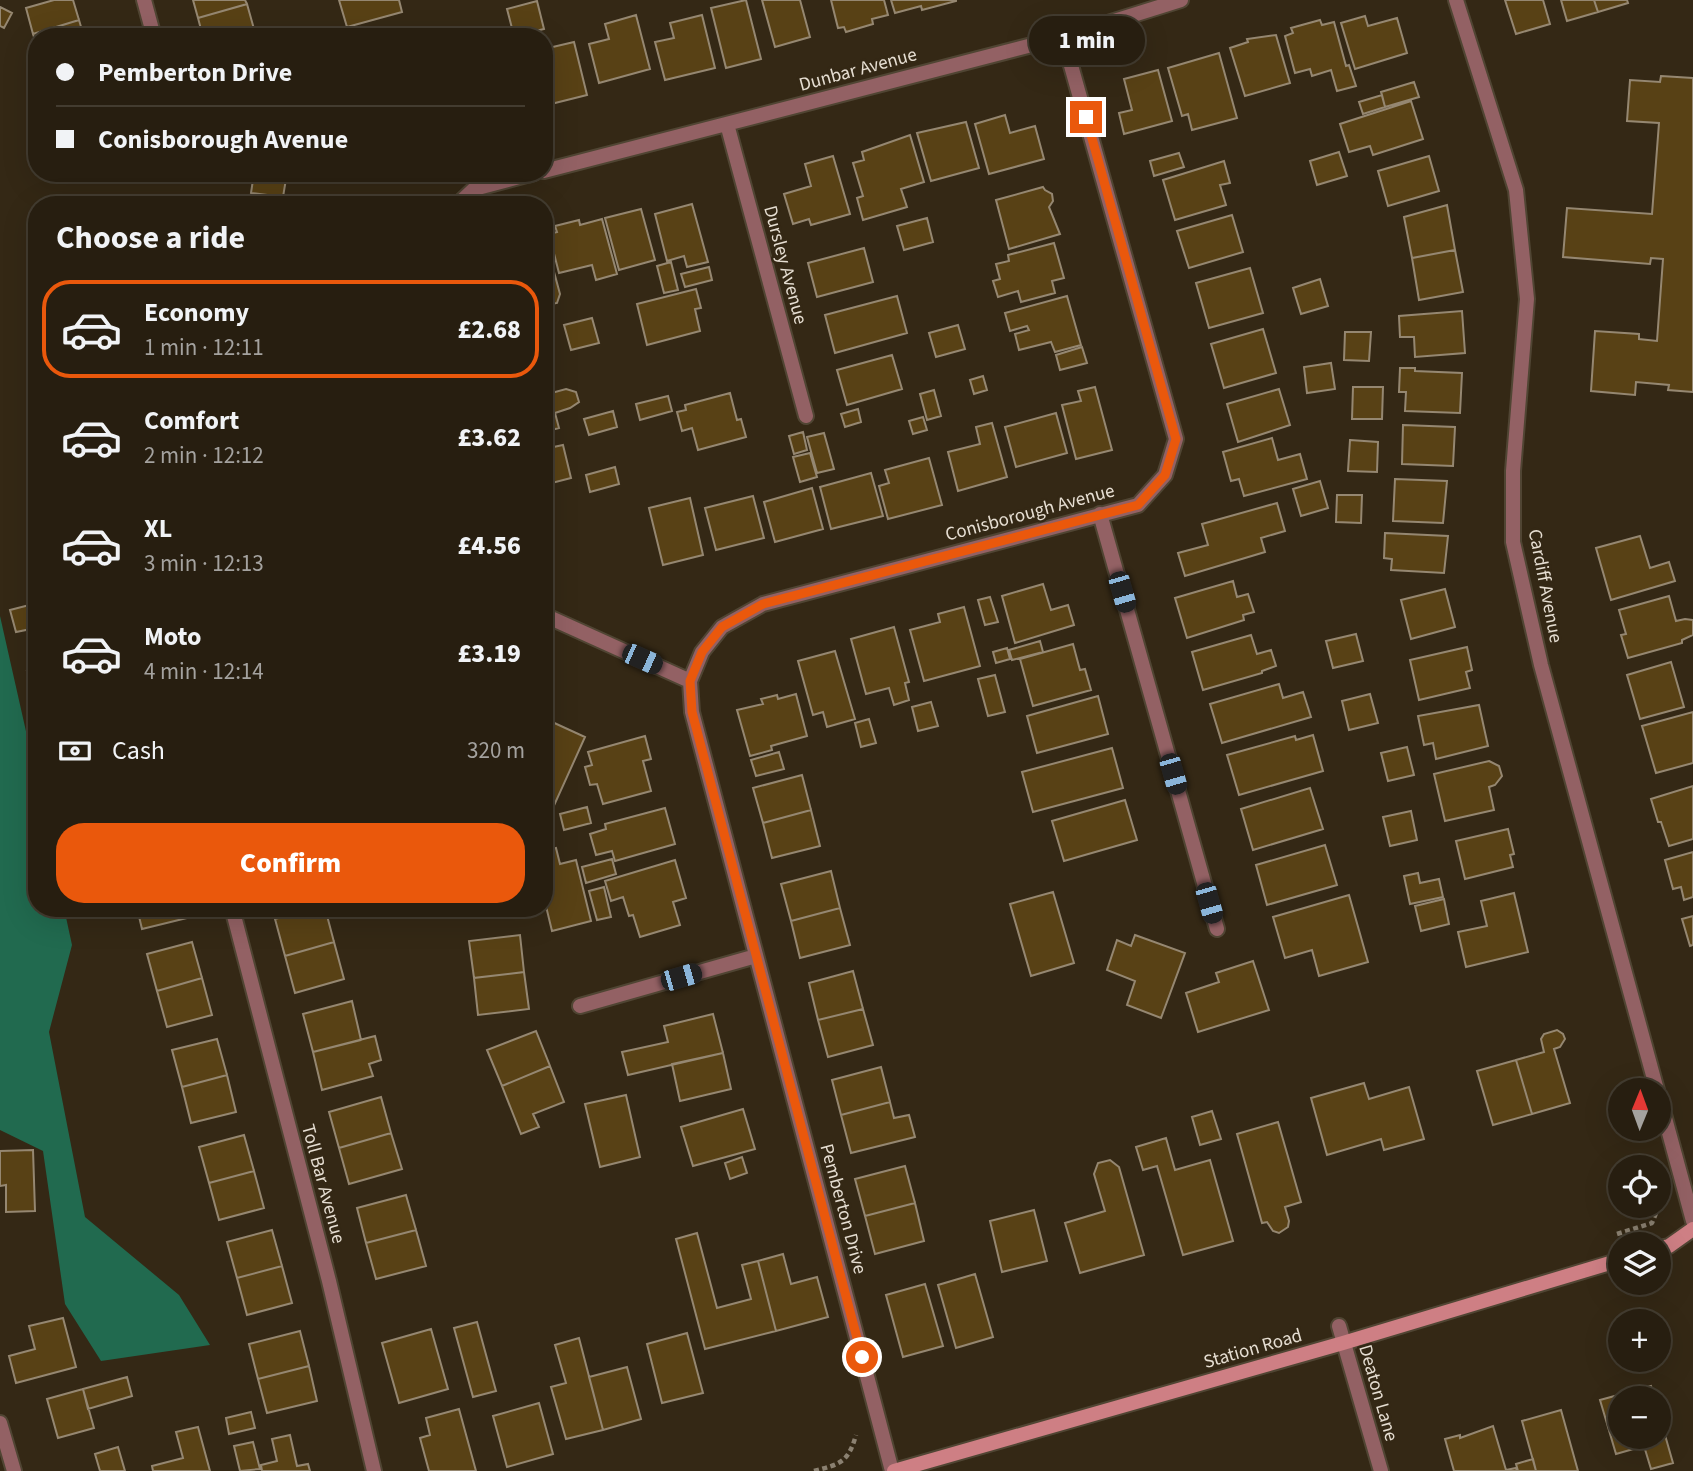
<!DOCTYPE html>
<html lang="en">
<head>
<meta charset="utf-8">
<style>
  body { margin:0; font-family:"Source Sans 3",sans-serif; background:#2f2719; color:#f1f3f6; height:100vh; display:flex; flex-direction:column; font-size:26px; white-space:nowrap }
  * { box-sizing:border-box; margin:0 }
  p { font-size:23px; color:#a4a29f }
  .icon { flex:none; width:38px; height:38px; fill:none; stroke:currentColor; stroke-width:2; stroke-linecap:round; stroke-linejoin:round }
  .map { position:relative; flex:1; overflow:hidden }
  .panel { position:absolute; left:28px; top:196px; width:525px; height:721px; display:flex; flex-direction:column; background:#271e10; border-radius:28px; box-shadow:0 7px 28px #0002,0 0 0 2px #433c30 }
  .panel>* { flex:none }
  .banner { position:absolute; left:28px; top:28px; width:525px; height:154px; border-radius:28px; box-shadow:0 7px 28px #0002,0 0 0 2px #433c30; display:grid; align-content:center; height:154px; padding:0 28px; background:#271e10 }
  .needle { width:46px; rotate:1deg }
  .buttons { position:absolute; left:1608px; top:1078px; display:grid; gap:14px }
  .buttons a { display:grid; place-items:center; width:63px; height:63px; border-radius:50%; background:#271e10; box-shadow:0 7px 28px #0002,0 0 0 2px #433c30; font-size:35px }
  .end { position:absolute; width:32px; height:32px; margin:-16px; border:9px solid #ea580c; background:#fff; box-shadow:0 0 0 4px #fff }
  .from { border-radius:50% }
  .bubble { position:absolute; height:49px; border-radius:24px; background:#271e10; box-shadow:0 7px 28px #0002,0 0 0 2px #433c30; font-size:23px; font-weight:800; line-height:49px; text-align:center }
  .car { position:absolute; width:21px; height:42px; margin:-21px -10px; border-radius:9px; box-shadow:0 0 5px 2px #0007; background:linear-gradient(#222 24%,#8ab4d8 0 40%,#222 0 76%,#8ab4d8 0 86%,#222 0) }
  .banner b { display:flex; align-items:center; gap:24px; height:66px; font-size:26px }
  .banner b+b { border-top:2px solid #433c30 }
  .banner i { width:18px; height:18px; background:#f1f3f6 }
  ul { padding:0; list-style:none }
  li { display:flex; align-items:center; gap:21px; height:98px; margin:0 14px 10px; padding:0 14px; border:4px solid transparent; border-radius:28px }
  li div { flex:1 }
  li b { display:block; font-size:26px }
  li em { font-style:normal; font-weight:800 }
  li.active { border-color:#ea580c }
  li>.icon { width:63px; height:63px; stroke-width:1.5 }
  h2 { padding:0 28px; font-size:32px; line-height:84px }
  .pay { display:flex; align-items:center; gap:18px; height:77px; padding:0 28px; font-size:26px }
  .pay p { margin-inline-start:auto }
  .action { display:flex; gap:14px; margin-top:auto; padding:14px 28px }
  .action a { flex:1; height:80px; border-radius:28px; background:#ea580c; color:#fff; font-size:28px; font-weight:800; line-height:80px; text-align:center }
  .map>svg:first-child { display:block }
  .forest { fill:#216a4f }
  .building { fill:#584115; stroke:#958771; stroke-width:2 }
  .lines { fill:none; stroke-linecap:round; stroke-linejoin:round }
  .street-casing { stroke:#504533; stroke-width:18 }
  .secondary-casing { stroke:#504533; stroke-width:18 }
  .path { stroke:#8b8171; stroke-width:4.5; stroke-dasharray:5 3.5; stroke-linecap:butt }
  .street { stroke:#936164; stroke-width:14 }
  .secondary { stroke:#ce7f84; stroke-width:14 }
  .route { stroke:#ea580c; stroke-width:9 }
  .labels { text-anchor:middle; dominant-baseline:central; stroke-width:5; stroke-linejoin:round; paint-order:stroke }
  .street-label { font-size:19px; fill:#e6ded2; stroke:#342815 }
</style>
</head>
<body>
<div class="map">
<svg width="1693" height="1471" viewBox="0 0 1693 1471">
  <rect width="100%" height="100%" fill="#342815"/>
  <path class="forest" d="M0 616 37 780V908H64L72 945 49 1032 85 1217 179 1295 210 1345 101 1361 65 1304 43 1151 0 1130Z"/>
  <path class="building" d="M54 0H73L79 20 33 34 26 8Z
    M193 0H245L247 4 198 18Z
    M339 0H399L402 12 347 27Z
    M746 0 761 59 726 68 711 8Z
    M762 0H800L810 37 775 47Z
    M831 0H884L888 15 872 19 873 24 846 32 844 27 838 28Z
    M891 0H956V1L922 10 921 6 895 13Z
    M1505 0H1543L1550 24 1516 34Z
    M1561 0H1594L1598 12 1567 21Z
    M1594 0H1627L1628 3 1598 12Z
    M537 1 544 29 514 36 507 9Z
    M247 4 254 29 226 37H203L198 18Z
    M0 7 12 13 4 28 0 26Z
    M636 15 650 69 599 83 589 44 609 39 605 24Z
    M702 15 715 68 665 80 655 42 674 38 670 23Z
    M1365 16 1368 26 1397 18 1407 53 1355 69 1341 23Z
    M79 20 84 37H37V46L33 34Z
    M1320 20 1322 25 1334 22 1346 66 1349 65 1356 86 1337 91 1331 70 1312 76 1310 69 1295 73 1285 36 1293 33 1291 28Z
    M1276 35 1290 83 1245 96 1230 48 1248 42 1247 39Z
    M574 42 587 95 551 104 544 79V49Z
    M1219 53 1237 118 1192 130 1188 114 1182 116 1168 68Z
    M1158 70 1172 121 1124 134 1119 113 1132 110 1124 79Z
    M1661 76 1693 78V392L1668 390 1669 385 1636 382 1635 395 1591 391 1595 331 1639 334V339L1657 341 1663 259 1651 258 1650 264 1563 257 1567 208 1652 214 1659 123 1627 121 1630 80 1660 82Z
    M1414 82 1419 97 1385 107 1381 92Z
    M1382 95 1385 107 1363 114 1359 102Z
    M1411 101 1423 139 1373 155 1370 146 1349 152 1340 124Z
    M1005 115 1010 133 1035 126 1044 159 989 174 975 124Z
    M966 122 979 168 931 181 917 133Z
    M910 135 924 182 901 189 907 207 863 220 857 198 863 196 853 163 864 160 862 152Z
    M1339 152 1347 176 1317 185 1310 161Z
    M1179 153 1184 167 1154 176 1150 161Z
    M833 156 850 214 811 225 809 219 793 224 784 194 811 186 805 164Z
    M1429 156 1439 191 1388 206 1378 171Z
    M1224 161 1230 183 1220 185 1226 205 1175 220 1163 180Z
    M254 173H287L283 197 251 193Z
    M1043 187 1045 190 1052 194 1053 201 1049 207 1060 234 1009 249 996 200Z
    M299 198 334 204V205H298Z
    M692 204 708 262 687 267 684 256 667 261 655 214Z
    M1447 205 1455 250 1412 258 1404 217Z
    M641 209 655 260 619 270 605 218Z
    M1232 215 1243 252 1189 268 1177 231Z
    M927 218 933 242 904 250 897 226Z
    M602 219 617 274 596 280 592 265 559 273 549 234 557 232 555 226 579 220 580 225Z
    M544 235 560 294 557 303 547 305 544 303Z
    M1054 243 1064 278 1052 281 1055 293 1021 302 1018 291 998 297 993 281 1000 279 996 264 1009 261 1008 255Z
    M864 248 873 282 817 297 808 263Z
    M1455 250 1463 292 1419 300 1412 258Z
    M671 262 678 290 664 293 657 266Z
    M709 267 712 280 685 287 681 274Z
    M1250 268 1263 313 1209 328 1196 283Z
    M1320 279 1328 306 1301 314 1293 288Z
    M696 289 701 308 695 309 700 331 647 345 637 304Z
    M897 296 907 333 835 353 825 315Z
    M1067 296 1081 345 1055 352 1051 342 1019 350 1015 334 1029 330 1027 326 1010 331 1005 313Z
    M1462 311 1465 353 1415 357 1414 337H1400L1399 316Z
    M592 318 599 343 571 350 564 325Z
    M958 325 965 349 936 357 929 333Z
    M1263 329 1276 373 1224 388 1211 344Z
    M1345 332H1371L1369 361 1344 360Z
    M1082 347 1087 363 1060 370 1056 355Z
    M892 355 902 389 847 405 837 370Z
    M1331 363 1335 389 1307 393 1304 367Z
    M1400 368H1415V371L1462 373 1460 413 1405 411 1406 392H1399Z
    M983 376 987 390 974 394 970 380Z
    M1095 387 1112 450 1076 459 1062 405 1081 401 1078 391Z
    M1353 387H1383L1382 419H1352Z
    M566 389 576 392 579 402 570 408 555 413 559 428 544 432V395Z
    M1279 389 1290 425 1238 442 1227 404Z
    M934 390 941 416 927 420 920 394Z
    M730 393 737 420 741 419 746 437 698 450 692 428 682 431 677 412 686 410 685 405Z
    M668 396 672 411 640 420 636 404Z
    M858 409 861 422 845 427 841 414Z
    M613 411 617 427 589 435 584 419Z
    M1056 413 1067 453 1016 467 1005 427Z
    M923 417 927 430 913 434 909 421Z
    M992 423 1007 477 958 491 948 452 980 444 976 427Z
    M1403 425 1455 427 1453 466 1402 464Z
    M803 432 807 450 794 454 789 436Z
    M824 433 834 469 817 473 807 437Z
    M1272 438 1278 460 1300 454 1307 479 1244 496 1239 479 1231 481 1223 452Z
    M1350 440 1378 442 1377 472 1348 471Z
    M563 445 571 478 544 485V449Z
    M810 453 817 477 800 482 793 457Z
    M929 458 942 505 888 519 879 486 889 483 885 470Z
    M615 467 619 484 590 492 586 475Z
    M871 473 883 516 831 529 820 487Z
    M1395 479 1447 481 1443 523 1393 521Z
    M1320 481 1328 508 1301 516 1293 489Z
    M812 488 823 529 775 542 764 502Z
    M1337 495H1362L1361 523 1336 522Z
    M753 496 764 538 716 550 705 508Z
    M690 498 703 555 663 565 649 508Z
    M1277 503 1285 531 1261 538 1265 552 1185 576 1178 553 1208 545 1202 524Z
    M1385 533 1448 536 1444 573 1391 570 1392 559 1384 558Z
    M1640 536 1650 568 1669 562 1675 581 1611 600 1596 548Z
    M1233 581 1237 597 1248 594 1254 612 1243 615 1244 620 1187 638 1175 598Z
    M1043 584 1051 610 1068 605 1074 625 1015 643 1002 596Z
    M1445 589 1455 627 1411 639 1401 600Z
    M1669 596 1676 621 1685 619 1693 620V635L1682 640V643L1628 658 1621 635 1626 634 1619 610Z
    M990 597 998 622 985 625 978 600Z
    M37 603V653L31 629 16 632 10 610Z
    M964 607 980 666 924 681 910 630 940 622 938 614Z
    M894 627 909 682 905 683 909 700 894 705 889 688 866 694 851 639Z
    M1356 634 1363 661 1333 668 1326 641Z
    M1251 635 1257 654 1271 650 1276 666 1262 671V673L1203 690 1192 652Z
    M1040 641 1043 652 1012 660 1009 650Z
    M1073 644 1080 670 1085 669 1091 690 1033 706 1020 659Z
    M1467 647 1472 670 1466 672 1470 688 1419 700 1410 660Z
    M1007 648 1010 659 996 663 993 652Z
    M835 651 855 719 827 727 823 712 813 715 798 661Z
    M1671 662 1684 707 1640 719 1627 675Z
    M37 668V691L33 692 27 671Z
    M995 675 1005 712 988 716 978 679Z
    M1279 684 1283 698 1303 692 1311 717 1222 743 1210 704Z
    M796 694 807 736 771 746 772 750 750 756 737 710 763 704 761 699 777 695 778 699Z
    M1370 694 1378 723 1349 730 1342 701Z
    M1098 696 1108 734 1037 753 1027 716Z
    M931 702 938 726 918 731 912 707Z
    M1479 705 1488 746 1436 759 1433 743 1424 745 1418 716Z
    M1693 712V763L1656 773 1642 726Z
    M869 719 876 743 861 747 855 723Z
    M550 721 585 737 552 810 544 806V733Z
    M1313 735 1323 771 1239 795 1227 755 1295 736 1296 740Z
    M645 736 651 759 643 761 651 791 603 804 597 784 590 785 585 767 592 765 588 752Z
    M1407 747 1414 775 1388 781 1381 753Z
    M1112 748 1123 788 1033 812 1022 772Z
    M779 752 784 769 756 776 751 760Z
    M1489 761 1499 766 1502 776 1495 785 1489 787 1494 810 1445 821 1434 774Z
    M802 775 811 810 763 823 753 788Z
    M1693 786V839L1669 846 1661 822H1658L1651 799Z
    M1310 788 1323 829 1253 850 1241 809Z
    M1125 800 1137 840 1064 861 1052 821Z
    M587 807 591 823 564 830 560 814Z
    M665 808 675 844 615 861 612 851 596 855 590 834 606 829 605 824Z
    M811 810 820 846 772 858 763 823Z
    M1411 811 1417 840 1390 846 1383 817Z
    M1508 829 1514 854 1510 855 1513 867 1465 879 1456 841Z
    M1325 845 1337 885 1267 905 1256 865Z
    M556 848 560 864 576 860 591 921 552 931 544 898V851Z
    M1693 852V897L1684 900 1681 887 1673 889 1665 860Z
    M612 859 616 874 586 883 582 867Z
    M675 860 686 898 673 902 680 925 640 937 633 915 629 916 623 897 611 901 605 881Z
    M831 871 840 908 791 921 781 884Z
    M1418 873 1420 883 1439 879 1443 897 1410 904 1404 876Z
    M604 887 611 917 597 920 589 891Z
    M1053 892 1074 963 1031 976 1010 904Z
    M1514 893 1528 952 1466 967 1458 932 1487 926 1481 901Z
    M1349 895 1368 962 1319 976 1312 950 1285 958 1273 917Z
    M1444 899 1449 924 1421 931 1415 906Z
    M137 908H185L187 918 142 929Z
    M313 908H325L334 942 285 956 275 919Z
    M840 908 850 945 800 958 791 921Z
    M1693 916V945L1690 946 1682 919Z
    M520 935 524 972 474 978 469 941Z
    M1135 935 1185 953 1161 1018 1127 1005 1135 981 1107 970 1117 940 1131 946Z
    M192 942 202 978 157 991 147 954Z
    M334 942 344 979 295 993 285 956Z
    M1253 961 1269 1010 1198 1032 1186 993 1219 982 1216 973Z
    M853 971 863 1009 818 1020 809 983Z
    M524 972 529 1009 478 1015 474 978Z
    M202 978 212 1015 167 1027 157 991Z
    M352 1001 361 1040 313 1052 303 1014Z
    M863 1009 873 1045 828 1057 818 1020Z
    M713 1014 723 1053 628 1075 622 1052 668 1042 664 1026Z
    M1557 1030 1563 1034 1565 1039 1560 1047 1554 1049 1570 1103 1532 1114 1516 1060 1544 1052 1541 1039 1544 1034Z
    M536 1031 550 1066 502 1086 487 1050Z
    M375 1036 381 1060 369 1064 373 1076 322 1090 313 1052Z
    M217 1039 227 1075 182 1087 172 1050Z
    M723 1053 731 1089 680 1101 672 1064Z
    M1516 1060 1532 1114 1493 1125 1477 1071Z
    M550 1066 564 1102 533 1114 539 1127 521 1134 502 1086Z
    M881 1067 890 1102 841 1115 832 1080Z
    M227 1075 236 1112 191 1123 182 1087Z
    M1364 1083 1369 1099 1409 1087 1424 1139 1384 1150 1381 1139 1327 1155 1311 1098Z
    M626 1095 640 1157 600 1167 585 1104Z
    M381 1097 391 1133 339 1148 329 1112Z
    M890 1102 894 1118 909 1115 915 1137 851 1153 841 1115Z
    M743 1109 755 1149 693 1166 681 1127Z
    M1212 1111 1221 1139 1200 1145 1192 1117Z
    M1278 1122 1301 1202 1285 1207 1289 1221 1288 1227 1279 1233 1273 1231 1267 1222 1262 1223 1237 1134Z
    M391 1133 402 1169 349 1184 339 1148Z
    M244 1135 254 1171 209 1183 199 1147Z
    M1166 1138 1175 1170 1210 1160 1233 1241 1183 1255 1157 1166 1143 1170 1136 1147Z
    M33 1150 35 1211 6 1212V1185L0 1186V1151Z
    M742 1157 747 1173 730 1179 725 1163Z
    M1110 1160 1119 1167 1144 1255 1080 1273 1065 1223 1105 1211 1094 1174 1098 1163Z
    M905 1166 915 1203 865 1216 855 1179Z
    M254 1171 264 1208 219 1220 209 1183Z
    M406 1195 416 1230 366 1243 357 1208Z
    M915 1203 924 1241 875 1254 865 1216Z
    M1034 1210 1047 1261 1002 1272 990 1221Z
    M272 1230 282 1266 237 1278 227 1242Z
    M416 1230 426 1266 376 1279 366 1243Z
    M697 1233 717 1308 751 1299 742 1265 758 1261 776 1331 705 1349 676 1239Z
    M783 1254 791 1284 817 1277 828 1317 776 1331 758 1261Z
    M282 1266 292 1303 247 1315 237 1278Z
    M975 1274 993 1337 956 1348 938 1285Z
    M925 1284 943 1346 903 1357 886 1295Z
    M63 1318 76 1367 16 1383 9 1356 35 1349 29 1326Z
    M477 1322 496 1391 473 1397 454 1328Z
    M431 1329 448 1389 399 1403 382 1343Z
    M300 1331 309 1366 258 1379 249 1344Z
    M687 1333 703 1393 662 1403 647 1344Z
    M579 1338 603 1430 566 1439 551 1387 566 1383 555 1345Z
    M309 1366 317 1401 267 1413 258 1379Z
    M627 1367 641 1419 603 1430 589 1377Z
    M127 1377 132 1396 88 1409 83 1389Z
    M1651 1386 1654 1398H1620V1437H1659V1414L1673 1463 1651 1469 1644 1446 1616 1454 1600 1400Z
    M83 1389 94 1428 58 1438 47 1399Z
    M539 1403 553 1454 507 1467 493 1416Z
    M459 1409 476 1471H429L420 1438 430 1435 426 1418Z
    M1561 1410 1578 1471H1536L1522 1421Z
    M251 1412 255 1428 229 1434 226 1418Z
    M1493 1426 1506 1470 1516 1468 1517 1471H1454L1445 1439 1460 1435V1438Z
    M198 1427 210 1471H153L152 1466 183 1458 176 1432Z
    M290 1435 297 1466 308 1464 310 1471H262L261 1465 277 1461 272 1439Z
    M253 1442 260 1469 240 1471 234 1446Z
    M118 1447 125 1471H100L95 1454Z
    M1533 1459 1536 1471H1518L1516 1464Z"/>
  <g class="lines">
    <g class="street-casing">
      <path id="street" d="M144 0 154 37
        M1456 0 1516 190 1527 299 1513 471V542L1541 665 1657 1090
        M727 124 806 416
        M544 171 1063 37 1181 0
        M457 205 474 189 534 173
        M1100 514 1217 929
        M544 615 690 681
        M232 908 329 1281 374 1471
        M580 1006 756 956
        M1659 1096 1693 1221
        M1339 1326 1381 1471
        M0 1423 14 1471
        M892 1471 692 712 690 681 702 652 722 627 763 604 1138 505 1165 475 1176 439 1063 37"/>
    </g>
    <g class="secondary-casing">
      <path id="secondary" d="M1659 1248 1669 1246 1693 1229
        M894 1471 1343 1343 1620 1260"/>
    </g>
    <path class="path" d="M1617 1234 1652 1223 1659 1206
      M814 1471C840 1464 848 1463 856 1435"/>
    <use href="#street" class="street"/>
    <use href="#secondary" class="secondary"/>
  </g>
  <g class="lines">
    <path class="route" d="M862 1357 692 712 690 681 702 652 722 627 763 604 1138 505 1165 475 1176 439 1086 117"/>
  </g>
  <g class="labels">
    <g class="street-label">
      <text transform="translate(858 70) rotate(-15)">Dunbar Avenue</text>
      <text transform="translate(785 265) rotate(75)">Dursley Avenue</text>
      <text transform="translate(1030 513) rotate(-15)">Conisborough Avenue</text>
      <text transform="translate(1545 586) rotate(79)">Cardiff Avenue</text>
      <text transform="translate(323 1184) rotate(75)">Toll Bar Avenue</text>
      <text transform="translate(843 1209) rotate(75)">Pemberton Drive</text>
      <text transform="translate(1253 1349) rotate(-16)">Station Road</text>
      <text transform="translate(1378 1393) rotate(74)">Deaton Lane</text>
    </g>
  </g>
</svg>
<div class="buttons">
<a><svg class="needle" viewBox="-14 -14 28 28"><path d="M0-13l5 13h-10z" fill="#e53935"/><path d="M0 13l5-13h-10z" fill="#a4a29f"/></svg></a>
<a><svg class="icon" aria-label="locate" viewBox="0 0 24 24"><circle cx="12" cy="12" r="6"/><path d="M12 2v4M12 18v4M2 12h4M18 12h4"/></svg></a>
<a><svg class="icon" aria-label="layers" viewBox="0 0 24 24"><path d="M12 4l9 5-9 5-9-5zM3 14l9 5 9-5"/></svg></a>
<a>+</a>
<a>−</a>
</div>
<i class="end from" style="left:862px;top:1357px"></i>
<i class="end" style="left:1086px;top:117px"></i>
<div class="bubble" style="left:1029px;top:16px;width:116px">1 min</div>
<i class="car" style="left:1122px;top:592px;rotate:164deg"></i>
<i class="car" style="left:642px;top:659px;rotate:114deg"></i>
<i class="car" style="left:1173px;top:774px;rotate:164deg"></i>
<i class="car" style="left:1209px;top:903px;rotate:164deg"></i>
<i class="car" style="left:681px;top:977px;rotate:74deg"></i>
<div class="banner">
<b><i class="from"></i>Pemberton Drive</b>
<b><i></i>Conisborough Avenue</b>
</div>
<section class="panel">
<h2>Choose a ride</h2>
<ul>
<li class="active"><svg class="icon" aria-label="car" viewBox="0 0 24 24"><path d="M5 17H2v-5l4-1 3-4h7l3 4 3 1v5h-3M9 17h6M6 11h13"/><circle cx="7" cy="17" r="2"/><circle cx="17" cy="17" r="2"/></svg><div><b>Economy</b><p>1 min · 12:11</p></div><em>£2.68</em></li>
<li><svg class="icon" aria-label="car" viewBox="0 0 24 24"><path d="M5 17H2v-5l4-1 3-4h7l3 4 3 1v5h-3M9 17h6M6 11h13"/><circle cx="7" cy="17" r="2"/><circle cx="17" cy="17" r="2"/></svg><div><b>Comfort</b><p>2 min · 12:12</p></div><em>£3.62</em></li>
<li><svg class="icon" aria-label="car" viewBox="0 0 24 24"><path d="M5 17H2v-5l4-1 3-4h7l3 4 3 1v5h-3M9 17h6M6 11h13"/><circle cx="7" cy="17" r="2"/><circle cx="17" cy="17" r="2"/></svg><div><b>XL</b><p>3 min · 12:13</p></div><em>£4.56</em></li>
<li><svg class="icon" aria-label="car" viewBox="0 0 24 24"><path d="M5 17H2v-5l4-1 3-4h7l3 4 3 1v5h-3M9 17h6M6 11h13"/><circle cx="7" cy="17" r="2"/><circle cx="17" cy="17" r="2"/></svg><div><b>Moto</b><p>4 min · 12:14</p></div><em>£3.19</em></li>
</ul>
<div class="pay"><svg class="icon" aria-label="cash" viewBox="0 0 24 24"><path d="M3 7h18v10H3z"/><circle cx="12" cy="12" r="2"/></svg>Cash<p>320 m</p></div>
<div class="action"><a>Confirm</a></div>
</section>
</div>
</body>
</html>
